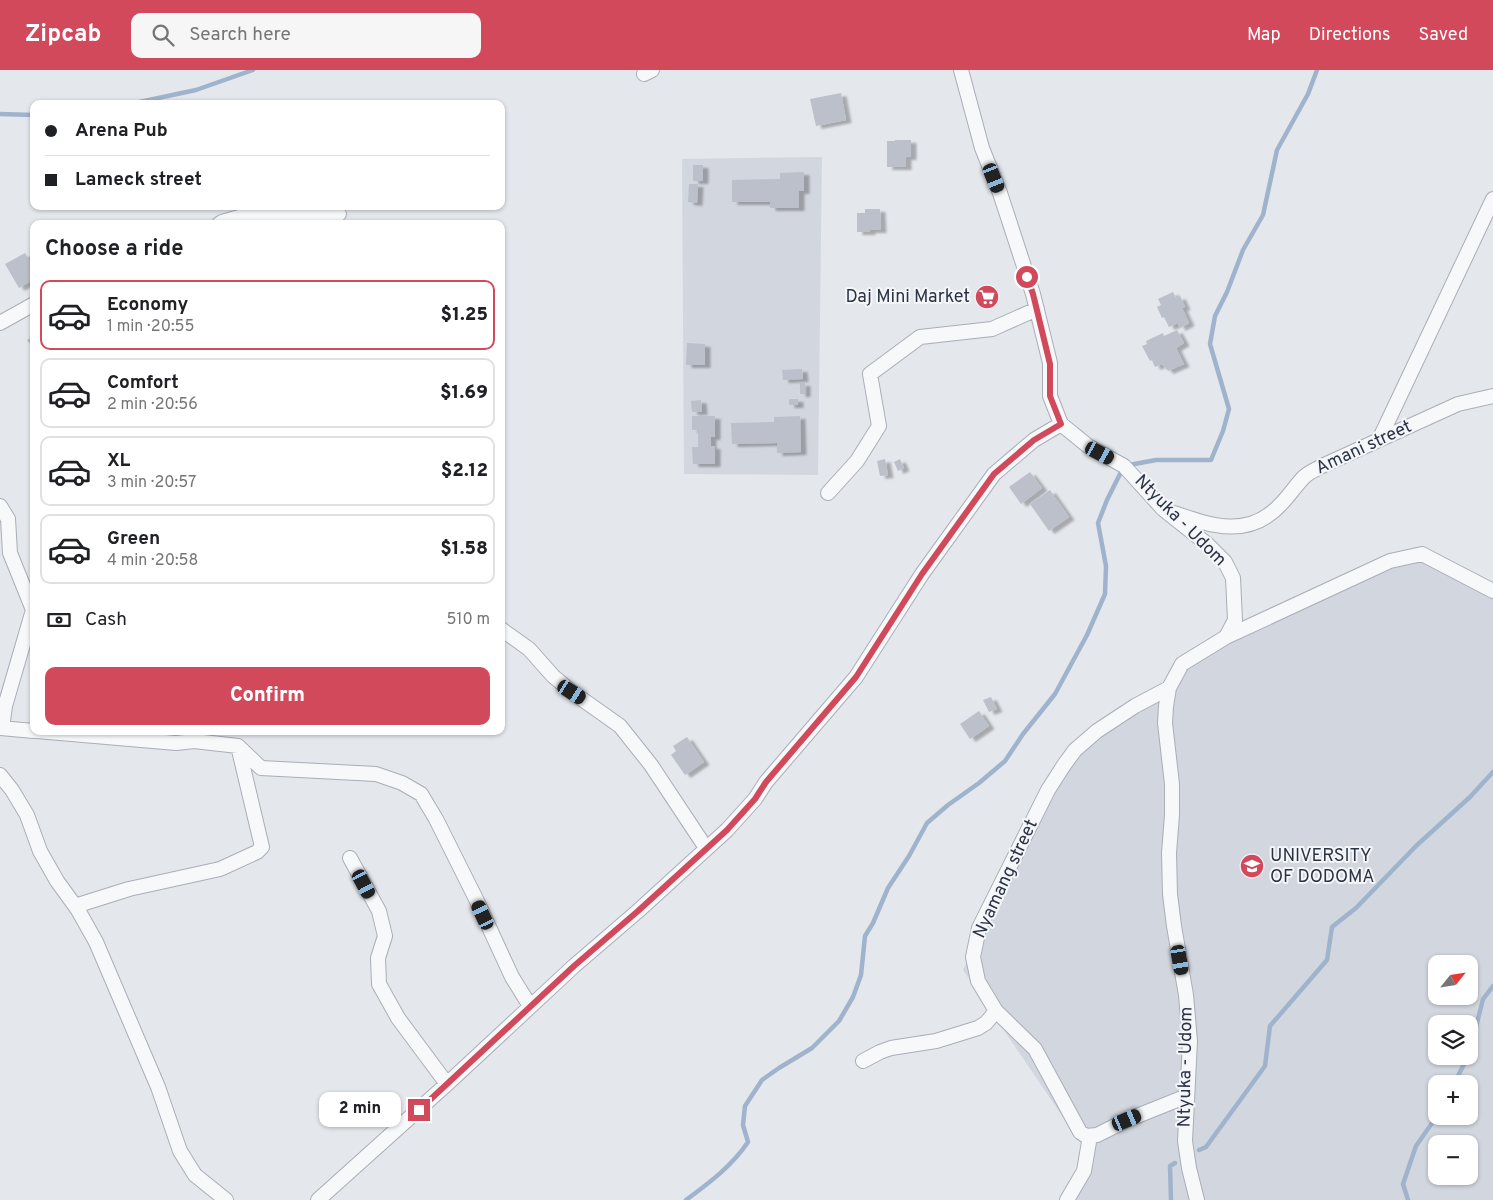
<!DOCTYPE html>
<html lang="en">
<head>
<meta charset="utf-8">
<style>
  body { margin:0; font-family:Overpass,sans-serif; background:#f6f6f6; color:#202124; height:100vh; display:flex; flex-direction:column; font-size:19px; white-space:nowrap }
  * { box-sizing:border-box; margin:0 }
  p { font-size:16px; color:#757577 }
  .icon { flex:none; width:28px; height:28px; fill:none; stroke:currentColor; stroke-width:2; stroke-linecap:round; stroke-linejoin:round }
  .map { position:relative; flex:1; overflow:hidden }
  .side { position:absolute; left:30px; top:150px; width:475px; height:515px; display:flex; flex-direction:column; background:#fff; border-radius:10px; box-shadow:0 1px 4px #0004 }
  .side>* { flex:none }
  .guide { position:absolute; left:30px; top:30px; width:475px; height:110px; border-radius:10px; box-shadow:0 1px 4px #0004; display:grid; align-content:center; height:110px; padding:0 15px; background:#fff }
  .needle { width:32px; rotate:60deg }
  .fabs { position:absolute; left:1428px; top:885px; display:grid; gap:10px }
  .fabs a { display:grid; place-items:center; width:50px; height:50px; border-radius:10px; background:#fff; box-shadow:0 1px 4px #0004; font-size:25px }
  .end { position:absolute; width:22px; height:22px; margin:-11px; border:6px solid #d1495b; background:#fff; box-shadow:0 0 0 2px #fff }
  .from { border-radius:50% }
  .bubble { position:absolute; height:35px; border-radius:10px; background:#fff; box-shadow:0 1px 4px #0004; font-size:16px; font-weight:800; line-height:35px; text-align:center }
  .car { position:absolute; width:15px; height:30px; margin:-15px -8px; border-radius:6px; box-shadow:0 0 4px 1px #0007; background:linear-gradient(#222 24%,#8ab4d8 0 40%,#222 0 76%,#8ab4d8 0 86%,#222 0) }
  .guide b { display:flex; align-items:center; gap:18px; height:48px; font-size:19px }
  .guide b+b { border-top:1px solid #e0e0e0 }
  .guide i { width:12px; height:12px; background:#202124 }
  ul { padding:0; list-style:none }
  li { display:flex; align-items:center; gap:15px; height:70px; margin:0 10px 8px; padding:0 5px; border:2px solid #e0e0e0; border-radius:10px }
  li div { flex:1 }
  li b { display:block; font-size:19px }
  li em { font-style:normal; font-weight:800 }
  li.active { border-color:#d1495b }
  li>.icon { width:45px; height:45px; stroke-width:1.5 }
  h2 { padding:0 15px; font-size:22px; line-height:60px }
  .pay { display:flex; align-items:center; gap:12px; height:55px; padding:0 15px; font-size:19px }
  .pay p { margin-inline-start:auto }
  .primary-button { display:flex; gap:10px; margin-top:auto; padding:10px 15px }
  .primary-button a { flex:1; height:58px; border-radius:10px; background:#d1495b; color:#fff; font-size:20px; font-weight:800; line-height:58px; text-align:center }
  header { display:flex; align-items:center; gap:30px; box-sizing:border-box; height:70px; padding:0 25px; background:#d1495b; color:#fff }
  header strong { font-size:24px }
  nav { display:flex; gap:28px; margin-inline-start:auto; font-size:18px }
  .search { width:350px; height:45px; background:#f6f6f6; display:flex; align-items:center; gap:12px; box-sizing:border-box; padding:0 18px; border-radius:10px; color:#757577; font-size:19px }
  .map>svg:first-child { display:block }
  .built { fill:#d2d6de; fill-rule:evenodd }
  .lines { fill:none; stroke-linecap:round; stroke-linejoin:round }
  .stream { stroke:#9fb4cc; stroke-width:4.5 }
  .building { fill:#bbc0ca; filter:url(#shadow) }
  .minor-casing { stroke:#a9aeb7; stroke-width:16 }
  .minor { stroke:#f7f8fa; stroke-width:14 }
  .route { stroke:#d1495b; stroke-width:6 }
  .labels { text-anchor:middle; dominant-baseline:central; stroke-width:4; stroke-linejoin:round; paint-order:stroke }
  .poi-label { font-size:18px; fill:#2b3445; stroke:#f4f6f9; text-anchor:end }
  .street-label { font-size:18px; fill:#2b3445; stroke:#f4f6f9 }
</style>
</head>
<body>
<header>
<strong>Zipcab</strong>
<div class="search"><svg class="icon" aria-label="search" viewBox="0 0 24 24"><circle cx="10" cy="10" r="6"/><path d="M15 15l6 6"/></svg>Search here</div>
<nav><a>Map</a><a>Directions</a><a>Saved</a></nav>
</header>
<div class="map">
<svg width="1493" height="1130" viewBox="0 0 1493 1130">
  <defs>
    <filter id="shadow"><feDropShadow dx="5.5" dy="3" stdDeviation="1" flood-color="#0004"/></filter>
  </defs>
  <rect width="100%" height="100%" fill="#e4e7ec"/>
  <path class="built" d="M822 87 818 405 684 404 682 89Z
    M1422 481 1493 517V1130H1072L1094 1093 963 900 1057 698 1225 563ZM1436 894H1469V926H1436ZM1436 954H1469V986H1436ZM1436 1014H1469V1046H1436ZM1436 1074H1469V1106H1436Z"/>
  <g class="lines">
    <path class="stream" d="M130 34 196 20 253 0
      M0 44 34 45
      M1469 985 1483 929 1493 916
      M1454 1014 1468 986
      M1199 1080 1206 1077 1265 996 1270 956 1327 890 1332 857 1356 838 1416 776 1470 727 1493 702
      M686 1130C709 1113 732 1096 748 1072L743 1055 745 1036 762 1010 779 998 812 978 839 951 853 927 861 905 865 866 873 853 888 818 909 786 927 753 948 735 979 713 1005 691 1023 664 1055 624 1087 565 1105 524 1106 496 1098 453 1107 430 1124 396 1156 390H1211L1223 361 1229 339 1210 274 1215 246 1227 222 1243 180 1263 145 1277 80 1308 24 1317 0
      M1171 1130 1170 1096 1175 1093
      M1408 1130 1403 1114 1416 1076 1437 1046"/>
  </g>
  <path class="building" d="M841 23 846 50 816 56 810 29Z
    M895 70H911V87H906V97H887V71H895Z
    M693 95H703V111H693Z
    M804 102V121H799V138H770V132H732V110L780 109V103Z
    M689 114H698L697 133 688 132Z
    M865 139H880L881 160H870V162H857V143H865Z
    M25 183 34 198V209L19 218 5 194Z
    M1173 222 1176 228 1180 226 1185 237 1182 238 1189 253 1180 258 1178 253 1169 257 1164 247 1162 248 1157 237 1161 235 1158 229Z
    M1177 260 1184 273 1176 278 1184 294 1168 301 1162 294 1155 297 1152 290 1150 291 1142 276 1147 274 1146 271 1163 263 1164 266Z
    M34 266V279L27 270Z
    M687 273 705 274V295H686Z
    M802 299 803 309 783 310 782 300Z
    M800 313H805V324H800Z
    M789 329H798V335H789Z
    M701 330 702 342H692L691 331Z
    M692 346H715V367H711V376H715V394H693L692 377H698V360H692Z
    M800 346 801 382 777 383V373L732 374 731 353 774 352V347Z
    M885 389 888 405 880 406 877 391Z
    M900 389 904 398 898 401 894 392Z
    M1030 402 1042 418 1021 434 1009 417Z
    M1050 420 1069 447 1049 461 1030 434Z
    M991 627 997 639 989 642 983 630Z
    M979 641 989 656 970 669 960 654Z
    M687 667 704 692 685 705 671 685 676 681 673 676Z"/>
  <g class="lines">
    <g class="minor-casing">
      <path id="minor" d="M961 0 982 78 1000 123 1033 224 1050 293V326L1061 354 1088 376 1124 396 1163 439 1207 474 1225 492 1233 508 1235 550 1226 567 1182 594 1169 618 1166 636 1165 653 1172 714V745L1169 783 1170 824 1174 856 1186 925 1190 971 1185 1071 1189 1098 1197 1130
        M644 4 652 0
        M219 154 222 152 246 145 273 143 302 146 339 144
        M0 253 34 234
        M1379 370 1493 129
        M828 423 857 391 879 356 870 304 920 267 992 259 1037 239
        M0 436 8 449 10 483 33 540 5 636 2 658
        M1174 443C1212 456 1249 469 1281 434 1289 426 1296 415 1304 407 1309 402 1317 399 1324 395L1458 334 1493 326
        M501 559 529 579 553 606 572 622 620 656 651 695 706 778
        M1226 567 1390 491 1422 484 1493 521
        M1169 618 1135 636 1097 661 1075 680 1064 695 1048 720 979 858 973 887 978 911 996 941 1035 979 1073 1049 1080 1062 1086 1066 1097 1065 1127 1050 1187 1026
        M0 658 34 661
        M37 661 176 673 194 671 238 676 261 698 376 704 402 713 421 724 436 749 476 829 512 907 530 936
        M0 705 12 720 27 745 40 781 57 811 78 840 96 872 158 1017 180 1081 195 1105 226 1130
        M350 788 379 841 385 866 378 888 379 914 398 948 447 1014
        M75 836 129 819 220 799 257 782 262 777 238 676
        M863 991 880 982 891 978 936 971 978 958 986 953 996 941
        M318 1130 447 1014 574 896 638 841 727 760 755 729 766 712 856 607 922 504 994 404 1034 370 1061 354
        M1067 1130 1084 1101 1090 1066"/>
    </g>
    <use href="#minor" class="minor"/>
  </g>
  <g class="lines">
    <path class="route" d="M419 1040 574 896 638 841 727 760 755 729 766 712 856 607 922 504 994 404 1034 370 1061 354 1050 326V294L1033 224 1027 207"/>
  </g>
  <defs>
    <g id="supermarket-disc" transform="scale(1.25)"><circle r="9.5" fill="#d1495b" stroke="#f4f6f9"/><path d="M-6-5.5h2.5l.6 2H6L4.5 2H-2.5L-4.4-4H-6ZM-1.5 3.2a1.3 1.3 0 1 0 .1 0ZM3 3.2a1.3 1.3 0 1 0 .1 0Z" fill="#fff"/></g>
    <g id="university-disc" transform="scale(1.25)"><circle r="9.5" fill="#d1495b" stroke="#f4f6f9"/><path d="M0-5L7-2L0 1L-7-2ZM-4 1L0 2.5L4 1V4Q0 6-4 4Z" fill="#fff"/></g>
  </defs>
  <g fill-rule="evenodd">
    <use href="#supermarket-disc" x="987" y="227"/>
    <use href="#university-disc" x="1252" y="796"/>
  </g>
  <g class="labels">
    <g class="poi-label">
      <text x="970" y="227">Daj Mini Market</text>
      <text x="1270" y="786" text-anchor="start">UNIVERSITY<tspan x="1270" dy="21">OF DODOMA</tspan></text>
    </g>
    <g class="street-label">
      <text transform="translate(1364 378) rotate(-25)">Amani street</text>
      <text transform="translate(1180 451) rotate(45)">Ntyuka - Udom</text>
      <text transform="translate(1006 809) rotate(-65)">Nyamang street</text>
      <text transform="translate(1186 997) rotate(-89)">Ntyuka - Udom</text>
    </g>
  </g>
</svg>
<div class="fabs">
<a><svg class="needle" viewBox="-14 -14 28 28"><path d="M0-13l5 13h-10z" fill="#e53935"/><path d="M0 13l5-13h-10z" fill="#757577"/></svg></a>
<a><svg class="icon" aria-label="layers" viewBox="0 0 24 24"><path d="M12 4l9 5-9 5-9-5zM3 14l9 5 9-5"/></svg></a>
<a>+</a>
<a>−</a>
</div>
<i class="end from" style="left:1027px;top:207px"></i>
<i class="end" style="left:419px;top:1040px"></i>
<div class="bubble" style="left:319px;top:1022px;width:82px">2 min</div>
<i class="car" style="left:994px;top:108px;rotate:158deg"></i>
<i class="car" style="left:1100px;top:383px;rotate:118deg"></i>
<i class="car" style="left:572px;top:622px;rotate:123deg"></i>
<i class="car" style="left:364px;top:814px;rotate:152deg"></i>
<i class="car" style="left:483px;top:845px;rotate:335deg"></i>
<i class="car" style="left:1180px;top:890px;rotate:170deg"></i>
<i class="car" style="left:1127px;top:1050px;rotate:67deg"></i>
<div class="guide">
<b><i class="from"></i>Arena Pub</b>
<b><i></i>Lameck street</b>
</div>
<section class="side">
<h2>Choose a ride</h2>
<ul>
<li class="active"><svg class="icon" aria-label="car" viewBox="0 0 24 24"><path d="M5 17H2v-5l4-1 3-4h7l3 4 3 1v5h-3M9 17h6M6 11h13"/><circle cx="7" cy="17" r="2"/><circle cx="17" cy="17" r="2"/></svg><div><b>Economy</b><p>1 min · 20:55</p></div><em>$1.25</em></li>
<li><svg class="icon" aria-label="car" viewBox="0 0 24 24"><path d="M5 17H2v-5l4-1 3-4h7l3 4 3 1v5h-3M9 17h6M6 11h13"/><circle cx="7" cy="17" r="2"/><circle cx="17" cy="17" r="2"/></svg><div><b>Comfort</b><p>2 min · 20:56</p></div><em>$1.69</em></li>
<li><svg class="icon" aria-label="car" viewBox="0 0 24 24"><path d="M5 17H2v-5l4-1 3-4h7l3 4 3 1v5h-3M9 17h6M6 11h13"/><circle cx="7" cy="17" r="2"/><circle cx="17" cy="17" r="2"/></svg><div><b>XL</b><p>3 min · 20:57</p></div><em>$2.12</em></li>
<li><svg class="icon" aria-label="car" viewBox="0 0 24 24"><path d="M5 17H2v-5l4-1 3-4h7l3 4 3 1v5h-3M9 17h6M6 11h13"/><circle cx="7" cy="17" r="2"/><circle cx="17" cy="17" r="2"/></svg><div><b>Green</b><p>4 min · 20:58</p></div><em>$1.58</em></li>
</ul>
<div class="pay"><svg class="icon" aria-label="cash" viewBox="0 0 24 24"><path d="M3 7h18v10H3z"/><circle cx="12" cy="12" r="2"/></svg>Cash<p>510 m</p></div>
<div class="primary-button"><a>Confirm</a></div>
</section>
</div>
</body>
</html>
